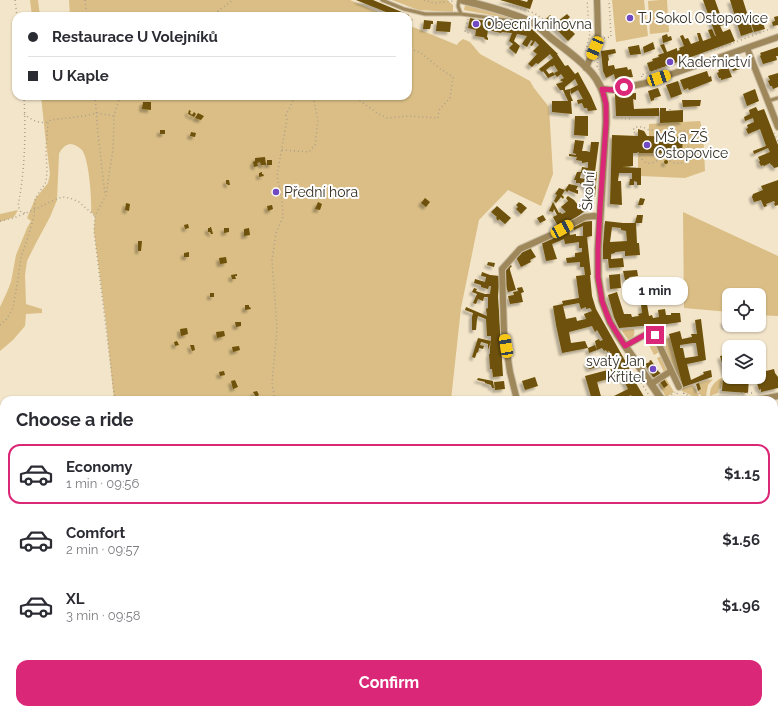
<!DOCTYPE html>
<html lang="en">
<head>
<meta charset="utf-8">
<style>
  body { margin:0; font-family:Raleway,sans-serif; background:#f7f7f7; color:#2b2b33; height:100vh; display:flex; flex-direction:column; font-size:15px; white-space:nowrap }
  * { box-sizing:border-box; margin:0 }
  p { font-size:13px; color:#7c7c81 }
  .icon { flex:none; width:22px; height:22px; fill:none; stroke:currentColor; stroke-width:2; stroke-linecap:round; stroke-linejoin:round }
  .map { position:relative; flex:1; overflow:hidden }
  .side { position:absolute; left:0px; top:396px; width:778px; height:318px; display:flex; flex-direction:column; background:#fff; border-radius:12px 12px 0 0; box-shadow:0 1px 3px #0004 }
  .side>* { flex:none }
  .hud { position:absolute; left:12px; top:12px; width:400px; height:88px; border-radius:12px; box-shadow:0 1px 3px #0004; display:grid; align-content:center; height:88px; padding:0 16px; background:#fff }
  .buttons { position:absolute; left:722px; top:288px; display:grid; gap:8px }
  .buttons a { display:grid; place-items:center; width:44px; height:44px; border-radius:8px; background:#fff; box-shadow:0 1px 3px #0004; font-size:20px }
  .end { position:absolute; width:18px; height:18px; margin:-9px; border:5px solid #db2777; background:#fff; box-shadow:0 0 0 2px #fff }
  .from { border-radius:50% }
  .bubble { position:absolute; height:28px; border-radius:12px; background:#fff; box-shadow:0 1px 3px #0004; font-size:13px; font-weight:700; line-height:28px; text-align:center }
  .car { position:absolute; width:12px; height:24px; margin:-12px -6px; border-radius:5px; box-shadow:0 0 3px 1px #0007; background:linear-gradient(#f5c518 24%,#345 0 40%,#f5c518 0 76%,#345 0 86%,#f5c518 0) }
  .hud b { display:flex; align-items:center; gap:14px; height:38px; font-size:15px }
  .hud b+b { border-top:1px solid #e1e1e2 }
  .hud i { width:10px; height:10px; background:#2b2b33 }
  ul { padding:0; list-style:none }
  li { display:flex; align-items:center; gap:12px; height:60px; margin:0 8px 6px; padding:0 8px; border:2px solid transparent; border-radius:12px }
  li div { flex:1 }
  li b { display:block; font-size:15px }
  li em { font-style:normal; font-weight:700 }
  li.current { border-color:#db2777 }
  li>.icon { width:36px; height:36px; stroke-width:1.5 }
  h2 { padding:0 16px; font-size:18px; line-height:48px }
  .button { display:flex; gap:8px; margin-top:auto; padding:8px 16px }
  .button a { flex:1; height:46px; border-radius:12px; background:#db2777; color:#fff; font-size:16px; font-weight:700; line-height:46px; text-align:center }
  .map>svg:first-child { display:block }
  .green { fill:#dabe85 }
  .building { fill:#6d5108; fill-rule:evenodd; filter:url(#shadow) }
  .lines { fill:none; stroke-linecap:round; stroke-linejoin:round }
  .service-casing { stroke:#cdc0a8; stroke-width:5 }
  .minor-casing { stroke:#cdc0a8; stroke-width:8 }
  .tertiary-casing { stroke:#cdc0a8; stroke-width:9 }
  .path { stroke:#aba08a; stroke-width:1.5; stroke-dasharray:1 3; stroke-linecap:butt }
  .service { stroke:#9e875b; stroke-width:3 }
  .minor { stroke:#9e875b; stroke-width:6 }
  .tertiary { stroke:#9e875b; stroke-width:7 }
  .route { stroke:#db2777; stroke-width:5 }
  .poi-dot { fill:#7149c2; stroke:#fff; stroke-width:1.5 }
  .labels { text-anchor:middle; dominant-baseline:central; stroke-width:4; stroke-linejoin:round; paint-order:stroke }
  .poi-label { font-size:14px; fill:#342e23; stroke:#fff; text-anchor:start }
  .street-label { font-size:14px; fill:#342e23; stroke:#fff }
</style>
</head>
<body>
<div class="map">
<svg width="778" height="714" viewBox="0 0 778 714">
  <defs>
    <filter id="shadow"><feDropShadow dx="-3" dy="3" stdDeviation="1" flood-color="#0004"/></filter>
  </defs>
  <rect width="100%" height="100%" fill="#f3e5c9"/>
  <path class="green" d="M30 0H38L40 16H32Z
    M69 0H350L387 16H70Z
    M392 0H447L453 5V12L418 10Z
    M612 0H644L648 36 616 42Z
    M660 0H667L669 32 650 34 648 1Z
    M465 5 515 17 512 19 464 10Z
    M408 25 457 45 459 42 463 39 470 42 480 54 530 81 534 88 549 107 553 174 541 206 508 190 479 220 461 308 451 400H114L106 323 94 231 95 216 91 212C92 200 89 159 82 150 79 147 74 144 70 144 65 145 61 149 59 154L57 200 50 217 36 243 27 261 25 275 26 304 42 309V313L26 314 25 326 13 340 0 351V307L7 292 11 282 16 255 27 228 31 221 27 218 35 199 48 183 50 174 45 134 41 96H408Z
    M700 121 703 132 705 171 685 178 641 176V168H638V152L682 153V137H649V124Z
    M18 210 14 217 0 222V214Z
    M683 212 778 256V316L759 315V295H729V312L684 308Z
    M634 329C635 335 634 337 629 341L622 331 623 330Z
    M654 335 661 351 654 355 646 339Z
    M670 338 678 366 683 388 693 385 699 396V397L697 398 682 391 659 340Z
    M663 355 669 369 664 372 657 358Z
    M665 377 674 392 666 397 657 382Z
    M723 377 721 388 719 389 718 393 710 396C709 387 715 381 723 377Z
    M713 379 708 385 706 396 702 397 698 391 701 389 699 383Z
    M0 548 4 551V710H63L61 714H0Z
    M105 710H121V714H106Z
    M253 710H269L272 714H256Z
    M599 710H662L666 714H593Z
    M685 710H716L718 714H674Z"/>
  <path class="building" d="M356 0H373L409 15V16H396Z
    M500 0H520L527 2 528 0H533L530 9Z
    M703 0H715L724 25 720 26 723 32 730 29 735 41 650 72 647 63 653 61 652 59 659 57 658 55 664 53 660 45 664 44 667 52 677 48V51L680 50 679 48 684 46 680 36 683 35 685 39 688 38 691 44 699 41 697 33H700L703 41 711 38 708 30 712 29 715 36H716Z
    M730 0H743L753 32 741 36Z
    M567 14 570 17 562 25 565 28 573 21 575 25 570 29 575 34 568 41 546 19 550 15 557 22Z
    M778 16V25L773 26 772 22 775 21 774 17Z
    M761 17 765 29 754 32 750 20Z
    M470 18 504 24V23L515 24 532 29 558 54H557L565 66 568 65 575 74 578 72 591 96 597 110 588 111 587 108H584L582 103 578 104 577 100 583 99 578 90 571 94 570 89 578 85 575 79 565 87V90L570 89V94L573 101H571L572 114 552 112V101H568L563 90H560L556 84 563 82 560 80 564 78 561 74 557 77 554 73 558 71 554 65 552 67 551 66 546 70 543 66 553 58 550 54 538 64 536 63 532 67 528 64 537 54 533 51 539 45 535 41 532 46 530 45 533 41 531 40 527 47 522 44 527 36 517 34 514 41 520 46 516 54 509 48 513 44 509 41 512 33 502 32 501 33 488 30 487 37 488 38V40L484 39 485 38 482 37 475 36 476 30 468 28Z
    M424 20 433 21V24H431L430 29H423Z
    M437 21 451 22 450 32 436 31Z
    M667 34 668 37 671 36 672 40 663 43 662 36Z
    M653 42 655 49 644 53 643 47Z
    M639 45 641 54 630 55 628 47Z
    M778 47V56H776L777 60 763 64 760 56 761 55 760 53Z
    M615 49 616 53 608 55 609 60 608 61V66L614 65 615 69 627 67 628 70 631 69 633 77 615 79 614 74 606 78 603 71 601 51Z
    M738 64 740 69 733 71 731 66Z
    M543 66 549 74 553 72 555 75 548 78 543 71 542 72 539 69Z
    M728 67 732 77 721 80V78H719L717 73 719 72 718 70Z
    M707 71 709 77 711 76 712 81 689 90 688 88 684 90 680 80Z
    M778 73V87L773 89 772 86H770L768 81 770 80 768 76Z
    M678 81 682 94 671 98 666 85Z
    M658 88 661 96 654 98V100L651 101 648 91Z
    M755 89 759 101 747 106 743 94Z
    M636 93V100L633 99 634 109 659 108V116H616L615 94Z
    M682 100H701L700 106 683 107Z
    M143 102H151V110L142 109Z
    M756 107 758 111 764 109 778 145V167L774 168 772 165H771L770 163 764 166 763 165 761 166 759 162 760 161 758 157 770 152 768 148 754 154 753 151 766 146 760 129 748 134 746 129 748 128 747 125 754 122 753 118 745 121 744 117 750 114 749 110Z
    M660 108H666V111L683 110V122L660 123Z
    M189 110 191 111 190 113 192 115 194 112 196 114 194 117 188 114Z
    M198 113 204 116 201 120 195 118Z
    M575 116H588V136L574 135Z
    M638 129 644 131 647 136 683 137 682 153H633V166L622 167 641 168V185H637V182L634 181V185H629L630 179H632V173H619L618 181H621L622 205 610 204 612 135 638 136Z
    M160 130H165V134H160Z
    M191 132 196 133 195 137 190 136Z
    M575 140 584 141 582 151H586L590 152 591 142H599L595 172H597L595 197H593V205L567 224 559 228 553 217 557 215 554 209 553 212 549 211 553 202 559 213 560 212 562 214 566 212 561 207 568 201 566 198 568 196 574 200 578 205 585 200V195L587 196V189L585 188V186H583V185L580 184V183H576V180H574L577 172H581L582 167 588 168V162L582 163V161L576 160 577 157 569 156V154L576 155V154L573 153ZM581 173H585V179L580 178Z
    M265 157 266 165H261L260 162 257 163 258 166 254 167 253 162 255 161V158Z
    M664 162a2 2 0 1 1 4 0a2 2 0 1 1-4 0Z
    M267 160H272V165H267Z
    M262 172V174H263L264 176 259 177V173Z
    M226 180H229L230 185H228L227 184H226Z
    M778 180V205L775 206 774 203H775L774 201 766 204 767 206 764 207 761 200 754 202 752 197 753 194 763 190 761 186Z
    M569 184 578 186 576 190H578V194L570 191 569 190 567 192 565 190 562 195 564 197 563 199 561 197 556 203 554 201 557 195 555 194 559 188 565 190Z
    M425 198 430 202 426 207 421 203Z
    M640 198 645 199 643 205H638Z
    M318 202 322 204 320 210 315 209Z
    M519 202 520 203H521L527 208 521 214 516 209 518 207 516 205Z
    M126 203 130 204 129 211 125 210Z
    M272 205 273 209 268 211 267 206Z
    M497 206 511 218 505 224 499 219 498 221 496 218 497 217 491 212Z
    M543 215 546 220 540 223 537 218Z
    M637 215H643L642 223H636L637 243H639L640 255 625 256V251L615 252V253L611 254V259L623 258 624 267 609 268 608 259H603V246L605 221 623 223H635ZM612 227 621 228V230L626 231 627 241 610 242Z
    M592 221V236L587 237 591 275H590L592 296 596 309 627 364 637 385 646 400H634L631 395 620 400H614L612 397 628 389 623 379 621 380 619 376 597 382 602 400H592L585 376 619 367 615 362 606 365V364L594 368 589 369 586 362 591 361 611 354 609 351 607 352 606 350 604 351 602 348 597 350 595 341 599 339 600 341 603 340 597 330 595 332 592 326 569 332 571 343 585 341 588 348 595 345 597 350 589 353 588 348 562 353 556 325 553 306 563 304 562 301 579 298 576 276 585 275 584 267H580V262L567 263 566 258 575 257V253L582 252V248H579V242L565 244 564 239 552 244 557 259 546 261 542 243 569 230 570 235 576 234V236H583V226L574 230 573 226 581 222ZM579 303 581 309 586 307V309L590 308 592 311 584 314 586 319 577 321 576 317 566 319 563 306Z
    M188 224 189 228 185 229 184 225Z
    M210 227H211L213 234H211L210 232H208V228H210Z
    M224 228H229V232L224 233Z
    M249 228 250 235 244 236V229Z
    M138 241H142L141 251H138Z
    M532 246 531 249 536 257 530 260 531 262 521 267 516 257 521 254 520 252Z
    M189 252V257H184V253Z
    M226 257 227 263 220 264 219 258Z
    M488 262 495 263 494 267 487 265Z
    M509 264 512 266 510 268V270L516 290 508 292 504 280V271Z
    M637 270 638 276 629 277 630 280H625L623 271Z
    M482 272 490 275 500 276 498 296 503 376 493 377 492 369H490L489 354H490V347L491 340V336H487L486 319 478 316 477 319 476 330H472V317L473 313 465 310 466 307 487 316 486 309 488 308V297H484L483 301 478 299 476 304 473 303 477 294 472 292 474 288 477 289 476 291 485 294H490L491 286H489L488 289 481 287V285L474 283 475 279 485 282 486 277 481 276Z
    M237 274V276H235L236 279H232L231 275Z
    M620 274 621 288 610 289 609 275Z
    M631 285 633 292 627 293 626 286Z
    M522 287 524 292 521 293 523 302 510 304 508 296 514 295 513 292 518 291 517 288Z
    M617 292 624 314H631L632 317 639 316 638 314 642 313 641 304H647L649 316 652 315 653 318 659 317 658 310 665 309 666 315H671V313H680L681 322 660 325H653L619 328 614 317 608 295Z
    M210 293H214V297H210Z
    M245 305H249V307H250L251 309 245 310Z
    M701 319 706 360 687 364 691 380 704 374 703 372 711 370 712 377 683 387 669 334 680 331 682 339 692 337 691 334H697L695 320ZM693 343H696L698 356 685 358 683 348H680V345Z
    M729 320V326L725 327 723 321Z
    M235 322H241V326L236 327Z
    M187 328 188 334 181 336 180 329Z
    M224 331 225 336 217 338 216 332Z
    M478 338 491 341 488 350V344L481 342 480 345 484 346 483 349 479 348 478 353 477 352 475 358 472 357Z
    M177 341 179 345 175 346 174 342Z
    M190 345H194L195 350 192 351Z
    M239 346 240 350 233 352 232 347Z
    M729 354V372L725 373 720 356Z
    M651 360 659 372 662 374 655 378 653 377 646 366H647L645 364 650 362 649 361Z
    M774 369 775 373 778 377V388L761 392V389L759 390 757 383 765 381 762 372Z
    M224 371 225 375 220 376 219 372Z
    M535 377 538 386 525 390 522 381Z
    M723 377 734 378V377H749L748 393 722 391Z
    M478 378 493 381 494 388H492L491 385 485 383V382L477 380Z
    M664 379 668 385 664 388 660 382Z
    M235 380 238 387 233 389 231 381Z
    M504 381 505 389 495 390 494 382Z
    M699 383 701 389 698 391 696 384Z
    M257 391 259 395 256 397 253 392Z
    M506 396V400H496V397Z
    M774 472 778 477V480L774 484Z
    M778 578V589L774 584V582Z
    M774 678 778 686V693L774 696Z
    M775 703 777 714H768L767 710H774Z
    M458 710H475L470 714H458L456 712Z
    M666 710H676L668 714Z
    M746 710H753L754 713 747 714Z"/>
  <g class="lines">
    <g class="service-casing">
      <path id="service" d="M382 0 404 9 425 14H461L514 21 517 19
        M459 0 458 6 461 14
        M768 101 778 98"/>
    </g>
    <g class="minor-casing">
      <path id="minor" d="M747 48 778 127
        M586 68 597 42 598 33 597 0
        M602 89 613 90 646 83 778 37
        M625 346 650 332 654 334 679 387
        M654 382 671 371
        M517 400 510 372 504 332 502 269 520 249 551 235 585 217 594 216 599 217
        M713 400 727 399 739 400
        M756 400 778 396
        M774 414 778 425
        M774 497 778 494
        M774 613 778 610
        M387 710 390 714
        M502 710 505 714
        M516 714 518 710"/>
    </g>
    <g class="tertiary-casing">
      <path id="tertiary" d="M462 0C484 6 508 11 529 21 537 24 544 32 551 38 565 49 592 68 599 84 606 96 606 109 606 122L598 249V277L602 301 610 322 617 334 662 400
        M774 629 778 633
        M774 636 778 645"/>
    </g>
    <path class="path" d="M15 0 17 16
      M85 0 87 16
      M424 0 434 3 453 1
      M509 5 534 13 543 19 558 34
      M218 11 224 16
      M211 16 233 0
      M468 19 465 32 476 34
      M408 27 414 17
      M604 38 611 37 609 0
      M586 51 590 33 589 29 587 0
      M598 58 597 66 599 70
      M714 67 743 57
      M642 77 641 75 733 43 770 29
      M24 96C26 132 25 170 18 206L21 212 25 213
      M95 96 98 134 105 194
      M353 96 362 102 377 113 387 118 409 116 438 118 439 110 450 98 453 77 439 68 421 53 408 48
      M670 109V111
      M24 114C32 120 41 126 51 120L84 116 97 113 114 116
      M613 117 620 118 633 119
      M670 131V123
      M774 133 778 142
      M282 150 309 152 315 145 318 120 313 96
      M638 152C640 158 645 165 652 163 657 161 660 158 664 157 668 159 671 163 676 163 684 165 691 157 687 150V147L694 141V137L687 131 649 130 643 127H637L634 128 633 131 635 133H638
      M0 221 14 218 40 207 50 202 62 197 70 198 79 202 95 216
      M0 325 6 320 13 308 18 279 21 257 28 237 34 216 35 199 46 182 47 172 46 149 48 122
      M637 376 652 400
      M695 386 702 400
      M677 393 681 400
      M683 393 699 400
      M684 393V400
      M739 393H755
      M668 397 675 392
      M115 400 94 231 95 216 106 195 113 149 114 116 120 96
      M275 400 272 383 277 328 272 260 276 233 283 217 282 201 277 175 287 120 286 115 292 103 294 96
      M0 568 4 570
      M118 710 119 714
      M199 710 201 714
      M262 710 265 714
      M59 714 61 710
      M125 714 126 710"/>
    <use href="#service" class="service"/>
    <use href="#minor" class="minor"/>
    <use href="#tertiary" class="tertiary"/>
  </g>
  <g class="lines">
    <path class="route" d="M624 87 613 90 602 89 606 104V125L600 208 598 249V277L602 301 606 312 610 322 625 346 650 332 654 334 655 335"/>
  </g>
  <g class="poi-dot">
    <circle cx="630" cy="18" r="4"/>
    <circle cx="476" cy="24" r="4"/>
    <circle cx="670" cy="62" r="4"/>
    <circle cx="647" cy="145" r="4"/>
    <circle cx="276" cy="192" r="4"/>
    <circle cx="653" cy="369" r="4"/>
  </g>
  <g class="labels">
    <g class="poi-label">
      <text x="638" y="18">TJ Sokol Ostopovice</text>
      <text x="484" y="24">Obecní knihovna</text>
      <text x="678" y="62">Kadeřnictví</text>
      <text x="655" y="137">MŠ a ZŠ<tspan x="655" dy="16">Ostopovice</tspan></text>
      <text x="284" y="192">Přední hora</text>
      <text x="645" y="361" text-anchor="end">svatý Jan<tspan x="645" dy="16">Křtitel</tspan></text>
    </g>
    <g class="street-label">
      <text transform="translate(588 191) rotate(-86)">Školní</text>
    </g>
  </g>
</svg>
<div class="buttons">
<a><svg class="icon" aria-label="locate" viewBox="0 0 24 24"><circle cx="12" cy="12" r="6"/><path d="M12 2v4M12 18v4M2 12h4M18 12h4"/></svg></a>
<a><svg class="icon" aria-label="layers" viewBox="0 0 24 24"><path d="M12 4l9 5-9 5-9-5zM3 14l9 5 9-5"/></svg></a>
</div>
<i class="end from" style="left:624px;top:87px"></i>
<i class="end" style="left:655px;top:335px"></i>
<div class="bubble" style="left:622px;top:277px;width:66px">1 min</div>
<i class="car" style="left:595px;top:48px;rotate:203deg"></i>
<i class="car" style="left:659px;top:78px;rotate:71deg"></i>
<i class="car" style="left:562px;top:229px;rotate:61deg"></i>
<i class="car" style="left:506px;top:346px;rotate:351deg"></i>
<div class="hud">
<b><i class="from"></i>Restaurace U Volejníků</b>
<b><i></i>U Kaple</b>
</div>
<section class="side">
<h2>Choose a ride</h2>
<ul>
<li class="current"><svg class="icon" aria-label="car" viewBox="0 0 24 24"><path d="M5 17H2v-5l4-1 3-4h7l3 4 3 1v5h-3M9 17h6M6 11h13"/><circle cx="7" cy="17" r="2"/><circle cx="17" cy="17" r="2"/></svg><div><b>Economy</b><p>1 min · 09:56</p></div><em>$1.15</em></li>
<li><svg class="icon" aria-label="car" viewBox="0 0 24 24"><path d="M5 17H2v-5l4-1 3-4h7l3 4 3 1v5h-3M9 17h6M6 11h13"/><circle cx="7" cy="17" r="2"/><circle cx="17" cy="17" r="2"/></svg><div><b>Comfort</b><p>2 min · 09:57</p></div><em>$1.56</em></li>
<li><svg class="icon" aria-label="car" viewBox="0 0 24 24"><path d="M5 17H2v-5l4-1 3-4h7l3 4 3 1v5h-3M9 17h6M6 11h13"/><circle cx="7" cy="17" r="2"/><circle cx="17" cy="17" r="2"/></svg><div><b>XL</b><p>3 min · 09:58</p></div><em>$1.96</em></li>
</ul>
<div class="button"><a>Confirm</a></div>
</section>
</div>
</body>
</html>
